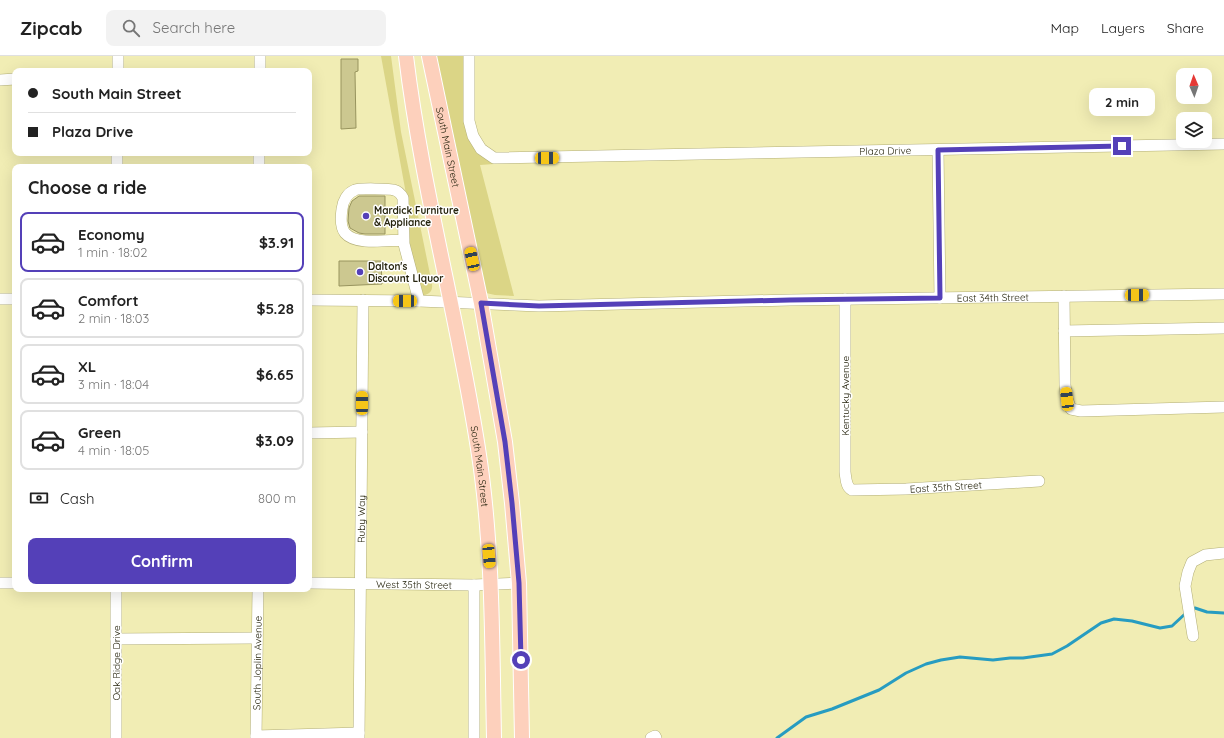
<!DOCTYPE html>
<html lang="en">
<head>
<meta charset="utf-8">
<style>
  body { margin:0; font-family:Quicksand,sans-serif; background:#f2f2f2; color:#222; height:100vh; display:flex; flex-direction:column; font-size:15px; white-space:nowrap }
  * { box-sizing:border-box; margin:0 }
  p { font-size:13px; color:#767676 }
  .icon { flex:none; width:22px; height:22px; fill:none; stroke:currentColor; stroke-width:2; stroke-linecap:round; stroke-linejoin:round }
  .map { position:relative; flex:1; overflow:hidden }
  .details { position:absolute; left:12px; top:108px; width:300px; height:428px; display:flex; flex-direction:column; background:#fff; border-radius:8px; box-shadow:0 4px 16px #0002 }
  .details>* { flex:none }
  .hud { position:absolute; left:12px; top:12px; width:300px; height:88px; border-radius:8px; box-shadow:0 4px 16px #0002; display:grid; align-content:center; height:88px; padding:0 16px; background:#fff }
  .needle { width:26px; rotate:358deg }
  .buttons { position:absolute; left:1176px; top:12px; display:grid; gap:8px }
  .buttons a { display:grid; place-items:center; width:36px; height:36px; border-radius:8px; background:#fff; box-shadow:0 4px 16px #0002; font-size:20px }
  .end { position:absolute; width:18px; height:18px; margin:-9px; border:5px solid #5440b8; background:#fff; box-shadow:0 0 0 2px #fff }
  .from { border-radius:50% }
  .bubble { position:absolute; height:28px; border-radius:8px; background:#fff; box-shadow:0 4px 16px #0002; font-size:13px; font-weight:800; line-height:28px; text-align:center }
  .car { position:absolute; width:12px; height:24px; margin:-12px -6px; border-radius:5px; box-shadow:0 0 3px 1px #0007; background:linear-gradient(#f5c518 24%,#345 0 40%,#f5c518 0 76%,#345 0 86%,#f5c518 0) }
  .hud b { display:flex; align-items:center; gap:14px; height:38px; font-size:15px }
  .hud b+b { border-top:1px solid #e0e0e0 }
  .hud i { width:10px; height:10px; background:#222 }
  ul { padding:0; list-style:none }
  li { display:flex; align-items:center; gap:12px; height:60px; margin:0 8px 6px; padding:0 8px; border:2px solid #e0e0e0; border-radius:8px }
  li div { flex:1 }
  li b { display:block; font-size:15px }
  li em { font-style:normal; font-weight:800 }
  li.on { border-color:#5440b8 }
  li>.icon { width:36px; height:36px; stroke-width:1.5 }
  h2 { padding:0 16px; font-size:18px; line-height:48px }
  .pay { display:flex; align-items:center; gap:10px; height:44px; padding:0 16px; font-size:15px }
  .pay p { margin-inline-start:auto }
  .cta { display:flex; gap:8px; margin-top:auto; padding:8px 16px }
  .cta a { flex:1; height:46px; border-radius:8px; background:#5440b8; color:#fff; font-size:16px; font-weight:800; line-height:46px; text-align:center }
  header { display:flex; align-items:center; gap:24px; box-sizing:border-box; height:56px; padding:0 20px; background:#fff; border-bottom:1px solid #e0e0e0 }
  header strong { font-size:19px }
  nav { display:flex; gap:22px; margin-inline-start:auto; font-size:14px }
  .search { width:280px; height:36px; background:#f2f2f2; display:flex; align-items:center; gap:10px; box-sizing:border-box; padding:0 14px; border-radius:8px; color:#767676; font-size:15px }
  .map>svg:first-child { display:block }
  .green { fill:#dbd586 }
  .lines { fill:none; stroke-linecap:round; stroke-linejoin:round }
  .stream { stroke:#279cc1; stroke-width:3 }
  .building { fill:#ccc890; stroke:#98945e }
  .minor-casing { stroke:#b3af78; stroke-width:12 }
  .major-casing { stroke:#fff; stroke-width:16 }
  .minor { stroke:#fff; stroke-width:11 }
  .major { stroke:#fdd0bc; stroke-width:14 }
  .route { stroke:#5440b8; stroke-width:5 }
  .poi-dot { fill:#5440b8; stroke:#fff; stroke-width:1.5 }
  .labels { text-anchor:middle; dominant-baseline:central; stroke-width:3; stroke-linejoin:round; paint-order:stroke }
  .street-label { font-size:10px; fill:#26240e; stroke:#fff }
  .poi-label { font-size:10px; font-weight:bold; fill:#26240e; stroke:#fff; text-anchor:start }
</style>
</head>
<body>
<header>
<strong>Zipcab</strong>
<div class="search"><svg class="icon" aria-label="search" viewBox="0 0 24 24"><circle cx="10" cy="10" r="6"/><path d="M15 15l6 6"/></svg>Search here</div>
<nav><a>Map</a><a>Layers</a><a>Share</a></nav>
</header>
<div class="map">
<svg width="1224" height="682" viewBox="0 0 1224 682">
  <rect width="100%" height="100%" fill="#f1edb4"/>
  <path class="green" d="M381 0H391L401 76 432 228C433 236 429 238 422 240L407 185 406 138Z
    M433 0H464L469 83C476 97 481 100 494 108L480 109 514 240 495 239 486 237Z"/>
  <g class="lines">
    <path class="stream" d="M1191 554 1195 552 1207 556 1224 557
      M777 682 806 661 832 653 879 634 906 617 926 608 941 604 960 601 993 604 1010 602H1023L1052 598 1067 590 1101 567 1114 563 1132 565 1160 572 1172 570 1186 557"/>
  </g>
  <path class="building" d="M341 3H358V15L355 16 356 72 341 73Z
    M359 140H385V178H365L359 177 350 172 348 165 349 152 352 145Z
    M339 205H381L382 228 339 230Z"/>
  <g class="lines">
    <g class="minor-casing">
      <g id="minor">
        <path d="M118 0V15"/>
        <path id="s1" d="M469 0V65L473 80 481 93 494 102 1224 88"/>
        <path d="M260 15V0"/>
        <path d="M0 24 15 23"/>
        <path d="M938 94 940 242"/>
        <path d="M117 111V97"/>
        <path d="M259 111V97"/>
        <path d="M404 184C388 184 356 190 345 177 340 171 341 160 342 153 343 145 347 137 355 134 358 132 391 133 394 134 398 135 401 138 403 142L404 188 419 245"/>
        <path d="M1064 240 1065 329 1067 343 1071 353 1081 355 1224 351"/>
        <path d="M0 243H15"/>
        <path id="s2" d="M845 243V416C846 423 846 431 852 434L906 433 1039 425"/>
        <path id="s3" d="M309 244 419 245 539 250 790 244 1224 238"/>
        <path d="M1064 275 1224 272"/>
        <path d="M309 377 362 376"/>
        <path d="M0 527H15"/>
        <path id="s4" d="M309 527 474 529 519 527"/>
        <path d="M474 529V682"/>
        <path d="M1193 580 1185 530 1188 516 1192 506 1205 499 1224 497"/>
        <path d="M116 583 257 582"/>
        <path d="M256 680 359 677"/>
        <path d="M116 682V533"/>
        <path id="s5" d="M256 682 258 533"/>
        <path id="s6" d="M359 682 363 244"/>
        <path d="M651 682 655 680 656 682"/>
      </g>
    </g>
    <g class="major-casing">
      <g id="major">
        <path id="s7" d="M406 0C422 134 459 265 479 399 493 492 492 587 494 682"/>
        <path id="s8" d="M429 0 481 247 505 386 512 447 519 527 522 682"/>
      </g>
    </g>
    <use href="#minor" class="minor"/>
    <use href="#major" class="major"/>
  </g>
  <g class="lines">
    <path class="route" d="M521 604 519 527 512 447 505 386 481 247 539 250 790 244 940 242 938 94 1122 90"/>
  </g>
  <g class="poi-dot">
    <circle cx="366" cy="160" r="4"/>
    <circle cx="360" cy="216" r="4"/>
  </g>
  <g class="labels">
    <g class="street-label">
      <text stroke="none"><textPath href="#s8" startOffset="93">South Main Street</textPath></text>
      <text stroke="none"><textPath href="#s1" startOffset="503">Plaza Drive</textPath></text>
      <text stroke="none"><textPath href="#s3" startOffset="684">East 34th Street</textPath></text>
      <text transform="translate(845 340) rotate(-90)">Kentucky Avenue</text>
      <text stroke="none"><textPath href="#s7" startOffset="417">South Main Street</textPath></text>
      <text stroke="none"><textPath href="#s2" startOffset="287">East 35th Street</textPath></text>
      <text stroke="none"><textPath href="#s6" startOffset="219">Ruby Way</textPath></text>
      <text stroke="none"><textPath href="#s4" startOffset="105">West 35th Street</textPath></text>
      <text transform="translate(116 607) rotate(-90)">Oak Ridge Drive</text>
      <text stroke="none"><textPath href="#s5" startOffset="75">South Joplin Avenue</textPath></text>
    </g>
    <g class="poi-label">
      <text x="374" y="154">Mardick Furniture<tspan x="374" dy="12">&amp; Appliance</tspan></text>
      <text x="368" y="210">Dalton's<tspan x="368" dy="12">Discount LIquor</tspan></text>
    </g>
  </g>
</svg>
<div class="buttons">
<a><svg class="needle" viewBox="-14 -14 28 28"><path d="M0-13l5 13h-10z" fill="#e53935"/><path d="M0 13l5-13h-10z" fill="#767676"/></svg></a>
<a><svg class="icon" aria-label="layers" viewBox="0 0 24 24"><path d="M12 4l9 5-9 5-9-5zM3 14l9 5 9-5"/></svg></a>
</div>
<i class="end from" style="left:521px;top:604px"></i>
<i class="end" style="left:1122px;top:90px"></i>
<div class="bubble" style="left:1089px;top:32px;width:66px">2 min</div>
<i class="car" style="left:547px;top:102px;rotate:89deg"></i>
<i class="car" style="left:472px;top:203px;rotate:348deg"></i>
<i class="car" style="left:1137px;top:239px;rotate:89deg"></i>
<i class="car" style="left:405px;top:245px;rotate:270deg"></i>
<i class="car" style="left:1067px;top:343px;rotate:353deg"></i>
<i class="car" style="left:362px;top:347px;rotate:0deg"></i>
<i class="car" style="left:489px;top:500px;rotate:175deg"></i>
<div class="hud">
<b><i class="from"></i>South Main Street</b>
<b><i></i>Plaza Drive</b>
</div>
<section class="details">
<h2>Choose a ride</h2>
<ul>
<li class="on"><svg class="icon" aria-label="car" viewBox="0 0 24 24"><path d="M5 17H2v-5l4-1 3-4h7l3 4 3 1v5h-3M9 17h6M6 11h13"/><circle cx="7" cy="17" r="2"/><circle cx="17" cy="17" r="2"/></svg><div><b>Economy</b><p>1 min · 18:02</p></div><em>$3.91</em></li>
<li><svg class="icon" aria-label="car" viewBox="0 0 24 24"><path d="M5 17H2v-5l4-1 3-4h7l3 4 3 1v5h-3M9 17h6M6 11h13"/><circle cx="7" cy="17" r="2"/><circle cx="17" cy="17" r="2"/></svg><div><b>Comfort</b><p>2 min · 18:03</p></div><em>$5.28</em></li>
<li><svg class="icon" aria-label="car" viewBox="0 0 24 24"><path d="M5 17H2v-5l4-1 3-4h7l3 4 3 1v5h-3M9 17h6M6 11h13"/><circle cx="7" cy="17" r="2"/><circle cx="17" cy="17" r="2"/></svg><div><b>XL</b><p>3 min · 18:04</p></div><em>$6.65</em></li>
<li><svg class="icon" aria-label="car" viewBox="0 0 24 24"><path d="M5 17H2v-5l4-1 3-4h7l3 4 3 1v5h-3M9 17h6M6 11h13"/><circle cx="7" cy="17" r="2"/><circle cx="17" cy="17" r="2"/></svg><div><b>Green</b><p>4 min · 18:05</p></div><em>$3.09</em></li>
</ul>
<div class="pay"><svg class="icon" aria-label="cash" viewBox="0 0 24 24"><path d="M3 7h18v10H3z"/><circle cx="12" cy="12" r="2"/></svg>Cash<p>800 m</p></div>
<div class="cta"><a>Confirm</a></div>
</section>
</div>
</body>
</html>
